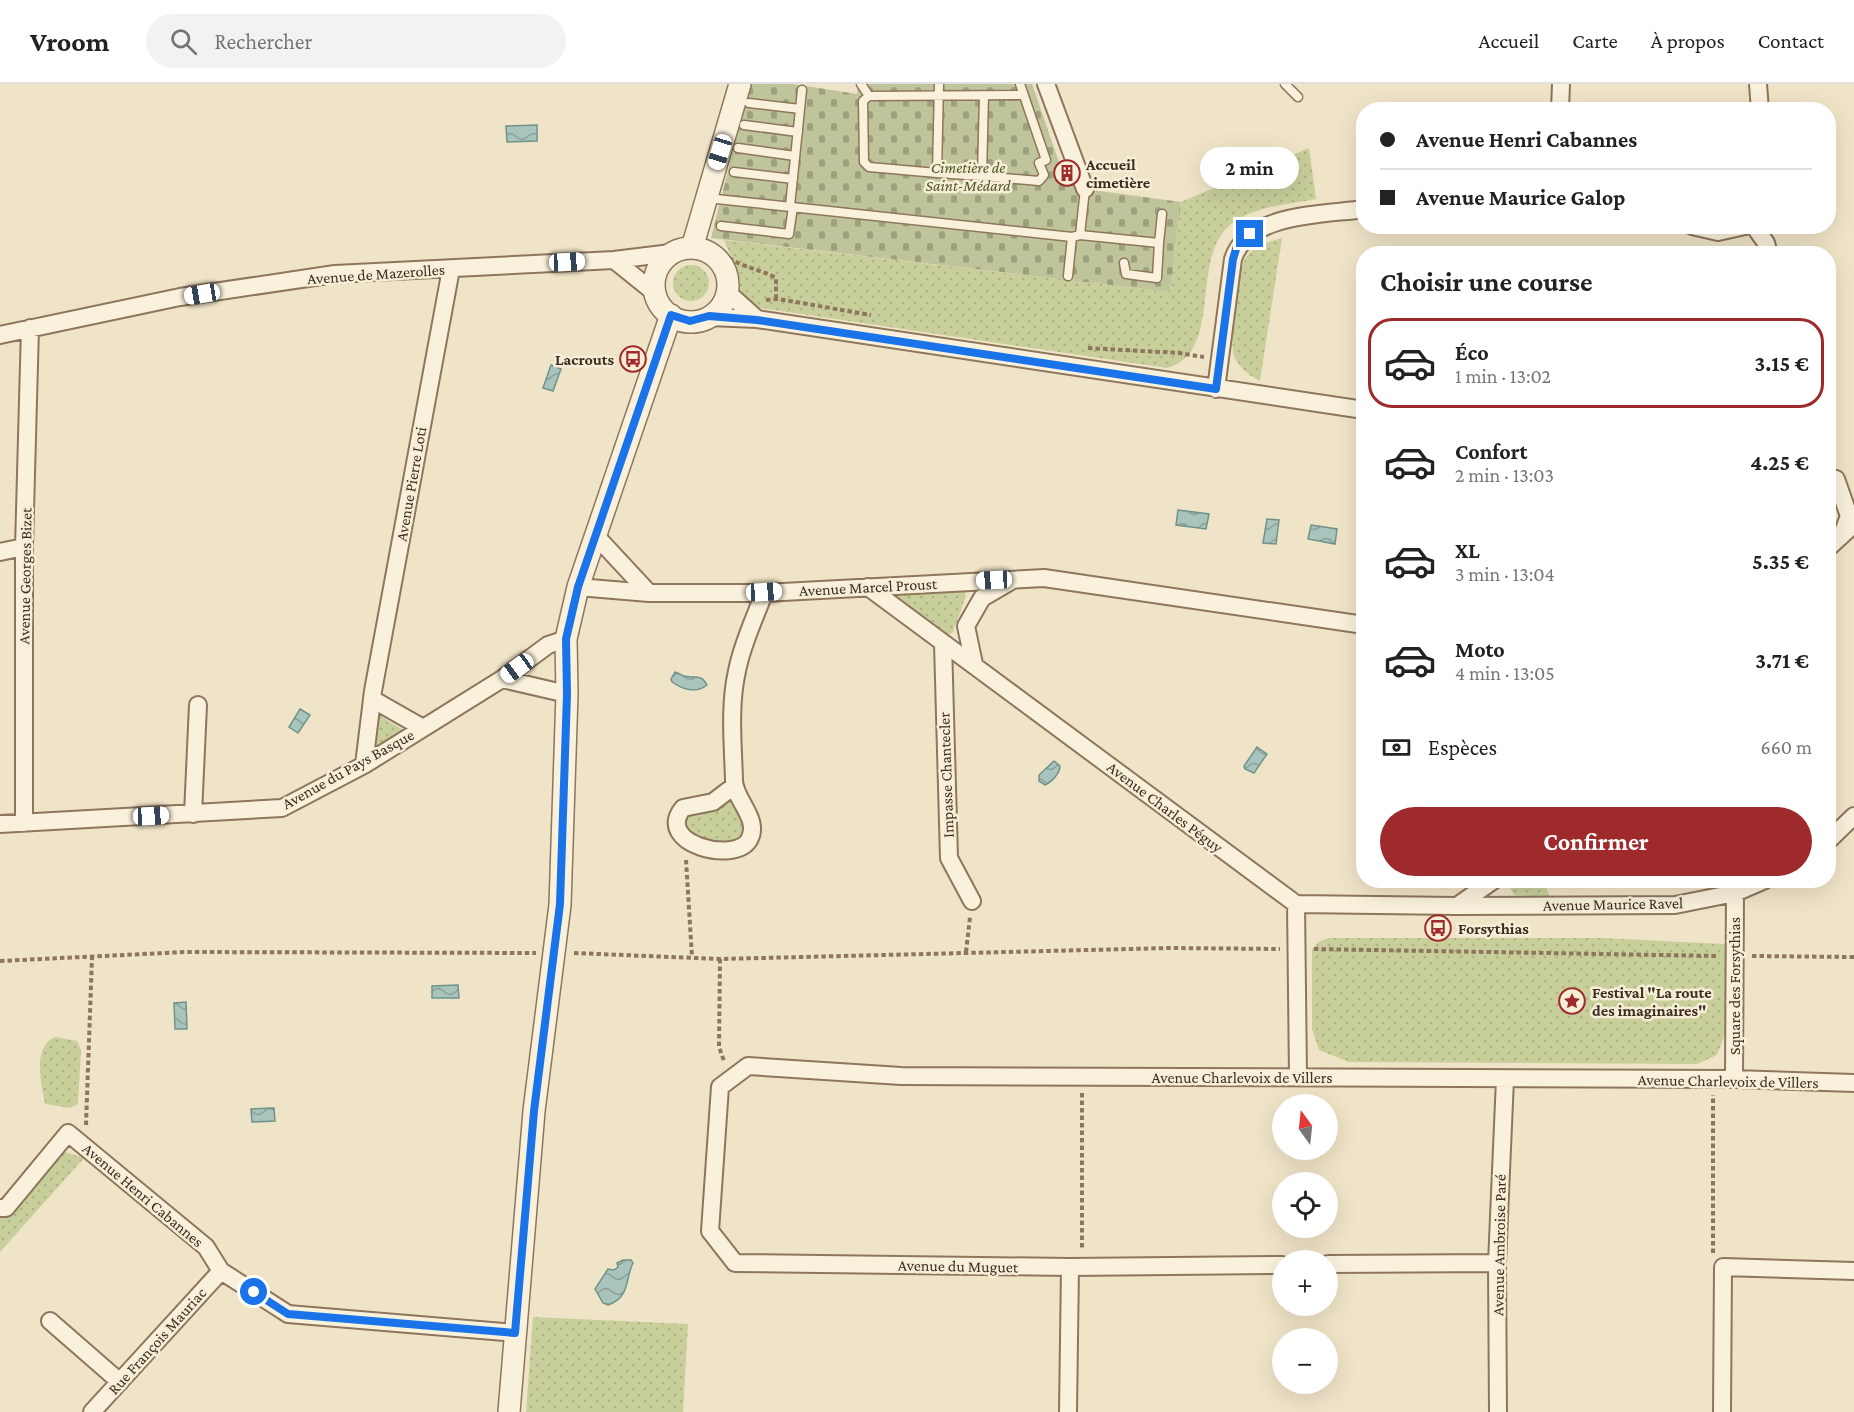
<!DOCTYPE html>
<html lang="fr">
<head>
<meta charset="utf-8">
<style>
  body { margin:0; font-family:"Crimson Pro",serif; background:#f2f2f2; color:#222; height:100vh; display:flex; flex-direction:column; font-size:22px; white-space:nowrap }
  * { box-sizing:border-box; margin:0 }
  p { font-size:20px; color:#767676 }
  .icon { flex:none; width:33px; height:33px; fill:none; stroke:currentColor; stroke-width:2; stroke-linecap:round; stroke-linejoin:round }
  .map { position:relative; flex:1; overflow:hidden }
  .side { position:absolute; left:1356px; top:162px; width:480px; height:642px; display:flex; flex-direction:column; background:#fff; border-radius:24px; box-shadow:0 6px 24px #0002 }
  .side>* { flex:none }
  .guide { position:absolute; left:1356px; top:18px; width:480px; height:132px; border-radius:24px; box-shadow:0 6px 24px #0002; display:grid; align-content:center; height:132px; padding:0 24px; background:#fff }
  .needle { width:39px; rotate:345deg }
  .fabs { position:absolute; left:1272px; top:1010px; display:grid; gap:12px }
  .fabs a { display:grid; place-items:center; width:66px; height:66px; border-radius:50%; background:#fff; box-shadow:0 6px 24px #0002; font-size:30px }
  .end { position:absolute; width:27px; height:27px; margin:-14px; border:8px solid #1a73e8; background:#fff; box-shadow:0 0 0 3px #fff }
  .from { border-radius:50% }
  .bubble { position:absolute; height:42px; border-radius:21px; background:#fff; box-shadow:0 6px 24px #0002; font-size:20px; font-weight:700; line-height:42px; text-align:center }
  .car { position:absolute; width:18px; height:36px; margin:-18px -9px; border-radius:8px; box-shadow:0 0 4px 2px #0007; background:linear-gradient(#fff 24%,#345 0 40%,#fff 0 76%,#345 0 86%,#fff 0) }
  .guide b { display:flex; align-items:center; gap:21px; height:57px; font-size:22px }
  .guide b+b { border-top:2px solid #e0e0e0 }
  .guide i { width:15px; height:15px; background:#222 }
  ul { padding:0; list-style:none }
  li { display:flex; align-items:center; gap:18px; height:90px; margin:0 12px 9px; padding:0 12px; border:3px solid transparent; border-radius:24px }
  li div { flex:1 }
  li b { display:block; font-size:22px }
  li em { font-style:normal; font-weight:700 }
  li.current { border-color:#9e2a2b }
  li>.icon { width:54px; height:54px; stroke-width:1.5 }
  h2 { padding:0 24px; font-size:27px; line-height:72px }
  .pay { display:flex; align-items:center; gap:15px; height:66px; padding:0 24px; font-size:22px }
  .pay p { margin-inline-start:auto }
  .primary-button { display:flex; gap:12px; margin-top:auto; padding:12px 24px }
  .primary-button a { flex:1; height:69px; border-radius:36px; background:#9e2a2b; color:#fff; font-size:24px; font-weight:700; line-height:69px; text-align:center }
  header { display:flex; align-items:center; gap:36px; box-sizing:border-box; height:84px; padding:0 30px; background:#fff; border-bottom:2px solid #e0e0e0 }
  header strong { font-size:28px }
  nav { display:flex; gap:33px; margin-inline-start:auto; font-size:21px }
  .search { width:420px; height:54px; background:#f2f2f2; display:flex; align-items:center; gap:15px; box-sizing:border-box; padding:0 21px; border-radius:33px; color:#767676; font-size:22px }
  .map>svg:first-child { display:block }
  .grass { fill:url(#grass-dots) }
  .cemetery { fill:url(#cemetery-stones) }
  .water { fill:url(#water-waves); stroke:#6f938a; stroke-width:1.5 }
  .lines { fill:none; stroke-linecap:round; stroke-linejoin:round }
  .service-casing { stroke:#8d765c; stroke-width:11 }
  .minor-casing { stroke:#8d765c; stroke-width:20 }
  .tertiary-casing { stroke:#8d765c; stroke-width:24 }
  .path { stroke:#8d765c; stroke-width:4; stroke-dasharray:4.5 3; stroke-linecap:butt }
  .service { stroke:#faf1dc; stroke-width:8 }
  .minor { stroke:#faf1dc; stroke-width:16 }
  .tertiary { stroke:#faf1dc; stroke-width:21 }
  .route { stroke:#1a73e8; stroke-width:8 }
  .labels { text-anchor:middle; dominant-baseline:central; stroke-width:5; stroke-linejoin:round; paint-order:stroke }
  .poi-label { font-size:16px; font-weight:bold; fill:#3d2e20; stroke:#f7eed8; text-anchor:start }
  .park-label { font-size:16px; font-style:italic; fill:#4d5a26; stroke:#f7eed8 }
  .street-label { font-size:16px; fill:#3d2e20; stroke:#f7eed8 }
</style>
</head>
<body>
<header>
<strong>Vroom</strong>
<div class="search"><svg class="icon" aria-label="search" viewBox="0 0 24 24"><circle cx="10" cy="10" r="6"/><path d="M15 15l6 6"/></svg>Rechercher</div>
<nav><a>Accueil</a><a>Carte</a><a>À propos</a><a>Contact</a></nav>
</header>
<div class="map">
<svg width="1854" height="1328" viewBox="0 0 1854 1328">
  <defs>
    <pattern id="grass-dots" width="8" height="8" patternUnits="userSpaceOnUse" patternTransform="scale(1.5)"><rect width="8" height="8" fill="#c9cf9b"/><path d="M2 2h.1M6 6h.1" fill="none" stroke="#aeb285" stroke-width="1.8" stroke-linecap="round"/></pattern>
    <pattern id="cemetery-stones" width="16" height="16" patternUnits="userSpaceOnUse" patternTransform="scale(1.5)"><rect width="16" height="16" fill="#bfc49a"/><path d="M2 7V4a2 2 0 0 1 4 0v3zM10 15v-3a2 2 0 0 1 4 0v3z" fill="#9ca07d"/></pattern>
    <pattern id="water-waves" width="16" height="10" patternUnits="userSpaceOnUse" patternTransform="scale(1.5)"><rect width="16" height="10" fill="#a9c4bc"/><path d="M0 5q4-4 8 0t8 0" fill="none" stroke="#8ba098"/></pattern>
  </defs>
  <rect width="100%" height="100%" fill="#f0e4c8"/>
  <path class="grass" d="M1309 64 1316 115C1287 121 1246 122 1225 146 1192 183 1222 268 1167 284L754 223 741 211 739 191 724 156 1170 208 1181 118Z
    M1282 154 1260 297C1250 292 1239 284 1234 272 1229 260 1238 183 1246 173 1255 161 1268 158 1282 154Z
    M673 199a18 18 0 1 1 36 0a18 18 0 1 1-36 0Z
    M965 508 966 512 953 548 947 552 893 512 895 509Z
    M377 630 403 646 374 665Z
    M731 712 746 742V752L737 758 699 759 683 747 682 734 690 726Z
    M1512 797H1544L1550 813 1514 811 1509 802Z
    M1328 854H1603L1723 860 1728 863 1727 945 1717 971 1697 980 1349 978 1319 966 1312 945V865L1319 858Z
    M56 953 77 957 81 966 78 1020 70 1024 45 1020C41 1001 32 960 56 953Z
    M62 1067 84 1074 0 1168V1129Z
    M533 1233 688 1240 683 1328H526Z"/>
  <path class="cemetery" d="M750 0H793L857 10V0H1032L1060 81 1073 78 1085 105 1181 118 1170 208 711 154Z"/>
  <path class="water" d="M537 41V57L507 58 506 42Z
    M551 281 561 285 553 307 543 304Z
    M1178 426 1209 430 1206 445 1176 441Z
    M1267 435 1279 436 1276 460 1263 459Z
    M1311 441 1337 445 1335 460 1308 455Z
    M675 588C679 589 681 591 684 592 694 595 701 589 707 601 696 610 682 605 672 598L671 595Z
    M300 625 310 631 298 649 289 643Z
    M1257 663 1267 670 1254 689 1245 685 1244 682Z
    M1054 677 1060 682C1060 689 1052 698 1045 701L1039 697V691Z
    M458 901 459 914H432V902Z
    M186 918 187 945H175L174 919Z
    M274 1024 275 1037 252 1038 251 1025Z
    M623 1176H631L633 1179C625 1194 631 1213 608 1221L603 1219 595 1205 608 1185 614 1186 618 1183 617 1179Z"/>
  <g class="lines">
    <g class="service-casing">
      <path id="service" d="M861 0 869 12 1021 11
        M1285 0 1298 13
        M869 12 863 17 864 78 869 83 937 89 939 0
        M749 19 800 25
        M744 41 798 48
        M738 64 795 72
        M734 88 793 95
        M937 89 982 92 984 11
        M982 92 1039 97 1044 91 1039 79 1046 76 1020 0
        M707 114 1072 153 1080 151 1159 159 1157 194 1126 190 1124 179
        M790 122 802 6
        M721 142 789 150 793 123
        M1080 151 1085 105
        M1159 159 1162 130
        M1068 192 1072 153"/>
    </g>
    <g class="minor-casing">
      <path id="minor" d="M1046 0 1085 105
        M1758 0 1760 26
        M1560 26 1561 0
        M1692 142 1718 148 1745 142
        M1754 142 1766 159 1769 170
        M614 176 655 209
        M727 208 757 235
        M709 233 757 235 1364 326
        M0 251 180 213 335 190 614 176 671 169
        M1216 305 1233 175C1248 129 1322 131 1364 125
        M1836 395 1849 432 1843 448
        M596 452 649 509
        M1828 464 1851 443
        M0 468 24 463
        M578 503 649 509H764L1044 494 1364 541
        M868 503 1296 820 1457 822 1494 796
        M943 559 949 774 972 817
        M974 580 966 542 982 514 1011 497
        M502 595 567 610
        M372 615 423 644
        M364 681 373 607 451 185
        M734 702 713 718 683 724C654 760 735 780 749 756 761 735 734 716 734 696 733 660 729 622 737 587 742 560 755 534 764 509
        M193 730 198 621
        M24 739V463L30 244
        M0 740 282 724 364 681 502 595 548 561 566 555
        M1828 757 1854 732
        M1296 820 1298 993
        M1457 822 1675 821 1735 809 1765 796
        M1734 995 1735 809
        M0 1124H6L68 1049 206 1163 221 1187 288 1230 515 1249
        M1328 1180 1497 1179
        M1282 1181 1070 1183 735 1179 710 1147 720 1003 748 982 901 992 1734 995 1854 999
        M50 1237 120 1298
        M92 1328 221 1187
        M1068 1328 1070 1183
        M1498 1328 1497 1179 1505 995
        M1722 1328 1723 1183 1854 1187"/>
    </g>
    <g class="tertiary-casing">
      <path id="tertiary" d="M692 164 740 0
        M654 201a37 37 0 1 1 74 0a37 37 0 1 1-74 0Z
        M509 1328 534 1027 560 821 567 610 566 555 578 503 671 231"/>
    </g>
    <path class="path" d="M729 174C744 184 760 185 776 194V215
      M766 216 778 215 871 231
      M1088 264 1179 269 1204 273
      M686 776 692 873
      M1314 865 1718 872
      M966 868 970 833
      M574 869 720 875 1170 864 1280 865
      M1752 872 1854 873
      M720 875 719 963 724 977
      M0 877 185 868 536 869
      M1082 1009V1166
      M86 1041 92 873
      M1713 1169V1011"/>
    <use href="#service" class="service"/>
    <use href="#minor" class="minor"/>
    <use href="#tertiary" class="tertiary"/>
  </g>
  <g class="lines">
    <path class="route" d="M254 1208 288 1230 515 1249 534 1027 560 820 567 610 566 555 578 503 671 231 690 237 709 232 757 236 1216 305 1233 175 1237 162 1250 150"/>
  </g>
  <defs>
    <g id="building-ring" transform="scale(1.35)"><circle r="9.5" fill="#f7eed8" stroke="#9e2a2b" stroke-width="1.5"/><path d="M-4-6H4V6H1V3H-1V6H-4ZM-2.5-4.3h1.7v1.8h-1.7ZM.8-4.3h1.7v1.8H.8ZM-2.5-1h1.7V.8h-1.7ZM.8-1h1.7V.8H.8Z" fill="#9e2a2b"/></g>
    <g id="bus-ring" transform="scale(1.35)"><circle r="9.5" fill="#f7eed8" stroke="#9e2a2b" stroke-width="1.5"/><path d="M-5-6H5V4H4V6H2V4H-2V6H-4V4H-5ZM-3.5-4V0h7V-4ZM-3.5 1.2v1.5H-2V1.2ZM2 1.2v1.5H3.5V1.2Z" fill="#9e2a2b"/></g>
    <g id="sight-ring" transform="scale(1.35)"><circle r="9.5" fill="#f7eed8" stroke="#9e2a2b" stroke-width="1.5"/><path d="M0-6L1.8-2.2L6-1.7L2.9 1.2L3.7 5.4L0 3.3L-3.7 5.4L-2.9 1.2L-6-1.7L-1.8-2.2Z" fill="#9e2a2b"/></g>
  </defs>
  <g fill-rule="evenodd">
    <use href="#building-ring" x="1067" y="89"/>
    <use href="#bus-ring" x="633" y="275"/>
    <use href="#bus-ring" x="1438" y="844"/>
    <use href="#sight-ring" x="1572" y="917"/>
  </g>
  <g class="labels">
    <g class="poi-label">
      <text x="1086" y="80">Accueil<tspan x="1086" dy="18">cimetière</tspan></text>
      <text x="614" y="275" text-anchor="end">Lacrouts</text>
      <text x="1458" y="844">Forsythias</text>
      <text x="1592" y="908">Festival "La route<tspan x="1592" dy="18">des imaginaires"</tspan></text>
    </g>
    <g class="park-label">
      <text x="968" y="83">Cimetière de<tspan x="968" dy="18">Saint-Médard</tspan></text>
    </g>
    <g class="street-label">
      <text transform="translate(376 190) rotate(-4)">Avenue de Mazerolles</text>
      <text transform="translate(411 400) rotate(-80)">Avenue Pierre Loti</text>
      <text transform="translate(25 492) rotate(-89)">Avenue Georges Bizet</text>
      <text transform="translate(868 503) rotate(-3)">Avenue Marcel Proust</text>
      <text transform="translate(348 685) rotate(-29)">Avenue du Pays Basque</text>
      <text transform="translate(946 691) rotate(-92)">Impasse Chantecler</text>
      <text transform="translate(1165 723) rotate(37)">Avenue Charles Péguy</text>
      <text transform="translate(1613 820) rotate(-1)">Avenue Maurice Ravel</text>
      <text transform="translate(1734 902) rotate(-90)">Square des Forsythias</text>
      <text x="1242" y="993">Avenue Charlevoix de Villers</text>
      <text transform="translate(1728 997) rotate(1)">Avenue Charlevoix de Villers</text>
      <text transform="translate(143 1111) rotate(40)">Avenue Henri Cabannes</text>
      <text transform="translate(1499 1161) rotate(-89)">Avenue Ambroise Paré</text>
      <text transform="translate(958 1182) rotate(1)">Avenue du Muguet</text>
      <text transform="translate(157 1257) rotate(-48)">Rue François Mauriac</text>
    </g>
  </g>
</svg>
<div class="fabs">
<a><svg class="needle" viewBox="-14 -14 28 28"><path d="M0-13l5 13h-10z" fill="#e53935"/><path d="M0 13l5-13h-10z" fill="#767676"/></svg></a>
<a><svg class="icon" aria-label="locate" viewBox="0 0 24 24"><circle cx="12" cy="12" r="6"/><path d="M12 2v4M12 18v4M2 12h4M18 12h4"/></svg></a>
<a>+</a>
<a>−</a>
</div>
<i class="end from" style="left:254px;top:1208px"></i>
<i class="end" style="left:1250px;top:150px"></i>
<div class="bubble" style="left:1200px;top:63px;width:99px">2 min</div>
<i class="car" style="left:720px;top:68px;rotate:197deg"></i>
<i class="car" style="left:567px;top:178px;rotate:87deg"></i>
<i class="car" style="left:202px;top:210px;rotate:261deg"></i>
<i class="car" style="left:994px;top:496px;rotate:267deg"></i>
<i class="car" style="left:764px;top:508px;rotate:87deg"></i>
<i class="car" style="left:517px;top:584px;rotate:234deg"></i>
<i class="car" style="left:151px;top:732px;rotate:87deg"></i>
<div class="guide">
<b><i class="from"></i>Avenue Henri Cabannes</b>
<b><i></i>Avenue Maurice Galop</b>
</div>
<section class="side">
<h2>Choisir une course</h2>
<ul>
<li class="current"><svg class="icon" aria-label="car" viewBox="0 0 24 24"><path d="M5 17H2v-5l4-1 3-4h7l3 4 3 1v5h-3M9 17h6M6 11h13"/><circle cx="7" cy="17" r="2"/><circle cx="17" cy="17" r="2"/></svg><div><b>Éco</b><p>1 min · 13:02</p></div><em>3.15 €</em></li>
<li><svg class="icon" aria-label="car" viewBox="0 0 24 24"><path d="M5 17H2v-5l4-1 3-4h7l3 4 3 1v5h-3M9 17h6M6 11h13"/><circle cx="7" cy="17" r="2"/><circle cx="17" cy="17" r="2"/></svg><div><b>Confort</b><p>2 min · 13:03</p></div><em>4.25 €</em></li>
<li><svg class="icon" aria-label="car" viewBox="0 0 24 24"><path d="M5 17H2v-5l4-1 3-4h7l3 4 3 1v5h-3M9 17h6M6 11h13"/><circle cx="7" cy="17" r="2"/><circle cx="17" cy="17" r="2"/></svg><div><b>XL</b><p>3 min · 13:04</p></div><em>5.35 €</em></li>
<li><svg class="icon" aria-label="car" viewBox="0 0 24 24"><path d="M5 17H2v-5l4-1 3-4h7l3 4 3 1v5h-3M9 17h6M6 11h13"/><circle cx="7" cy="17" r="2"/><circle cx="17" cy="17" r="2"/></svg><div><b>Moto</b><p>4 min · 13:05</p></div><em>3.71 €</em></li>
</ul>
<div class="pay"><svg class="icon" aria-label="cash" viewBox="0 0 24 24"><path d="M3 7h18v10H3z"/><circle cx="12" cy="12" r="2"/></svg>Espèces<p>660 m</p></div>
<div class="primary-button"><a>Confirmer</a></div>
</section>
</div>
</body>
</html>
